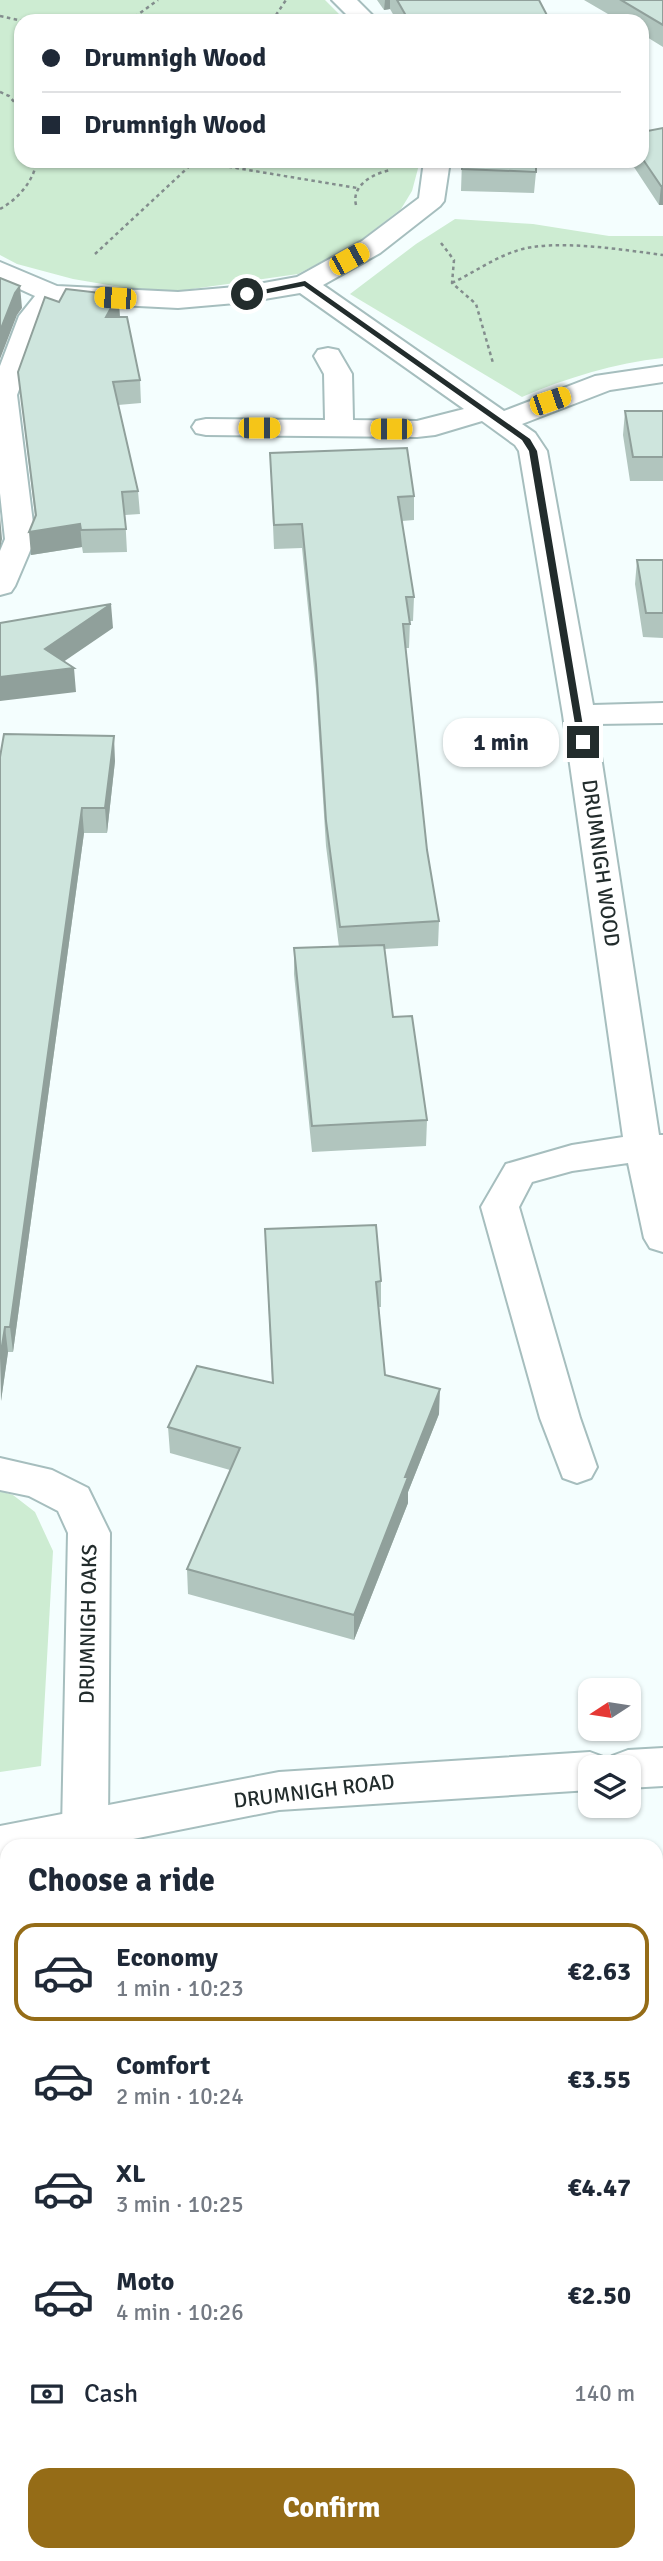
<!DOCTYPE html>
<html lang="en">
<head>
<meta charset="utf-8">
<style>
  body { margin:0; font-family:Signika,sans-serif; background:#f6f6f7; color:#1f2937; height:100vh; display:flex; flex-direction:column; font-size:26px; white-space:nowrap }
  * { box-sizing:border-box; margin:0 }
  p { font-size:23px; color:#747a83 }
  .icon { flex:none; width:38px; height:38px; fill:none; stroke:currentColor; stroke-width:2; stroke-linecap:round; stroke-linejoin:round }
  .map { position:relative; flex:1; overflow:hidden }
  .sheet { position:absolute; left:0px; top:1839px; width:663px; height:723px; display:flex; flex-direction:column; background:#fff; border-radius:21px 21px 0 0; box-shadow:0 2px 5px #0004 }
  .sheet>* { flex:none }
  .banner { position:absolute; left:14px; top:14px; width:635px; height:154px; border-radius:21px; box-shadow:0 2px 5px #0004; display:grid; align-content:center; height:154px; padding:0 28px; background:#fff }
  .needle { width:46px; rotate:258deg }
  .controls { position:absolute; left:578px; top:1678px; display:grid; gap:14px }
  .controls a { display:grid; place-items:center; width:63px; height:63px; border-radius:14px; background:#fff; box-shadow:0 2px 5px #0004; font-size:35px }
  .end { position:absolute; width:32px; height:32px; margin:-16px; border:9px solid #222c2c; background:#fff; box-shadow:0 0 0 4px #fff }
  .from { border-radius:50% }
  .bubble { position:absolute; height:49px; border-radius:21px; background:#fff; box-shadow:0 2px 5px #0004; font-size:23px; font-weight:700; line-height:49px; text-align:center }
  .car { position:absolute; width:21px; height:42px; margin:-21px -10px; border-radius:9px; box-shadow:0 0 5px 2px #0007; background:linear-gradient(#f5c518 24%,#345 0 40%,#f5c518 0 76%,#345 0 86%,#f5c518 0) }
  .banner b { display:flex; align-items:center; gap:24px; height:66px; font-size:26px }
  .banner b+b { border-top:2px solid #e0e1e3 }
  .banner i { width:18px; height:18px; background:#1f2937 }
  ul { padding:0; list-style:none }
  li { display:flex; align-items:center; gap:21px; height:98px; margin:0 14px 10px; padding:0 14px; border:4px solid transparent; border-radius:21px }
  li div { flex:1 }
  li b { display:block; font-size:26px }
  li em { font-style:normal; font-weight:700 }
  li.selected { border-color:#956c17 }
  li>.icon { width:63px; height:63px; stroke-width:1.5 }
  h2 { padding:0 28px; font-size:32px; line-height:84px }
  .pay { display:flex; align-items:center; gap:18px; height:77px; padding:0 28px; font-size:26px }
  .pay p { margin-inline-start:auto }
  .action { display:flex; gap:14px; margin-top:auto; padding:14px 28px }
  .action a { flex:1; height:80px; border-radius:21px; background:#956c17; color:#fff; font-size:28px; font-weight:700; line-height:80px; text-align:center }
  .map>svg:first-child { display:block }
  .green { fill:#cdecd2 }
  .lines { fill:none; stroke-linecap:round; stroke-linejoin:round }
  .minor-casing { stroke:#a6bebe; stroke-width:4 }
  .major-casing { stroke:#a6bebe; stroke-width:4 }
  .path { stroke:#838d8d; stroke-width:2.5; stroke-dasharray:3.5 3.5; stroke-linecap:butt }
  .minor { fill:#fff; fill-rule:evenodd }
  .major { fill:#fff; fill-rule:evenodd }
  .wall { fill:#b1c5be }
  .shaded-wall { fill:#90a09b }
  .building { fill:#cee5dd; stroke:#90a09b; stroke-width:2 }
  .route { fill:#222c2c }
  .labels { text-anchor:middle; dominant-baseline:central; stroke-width:5; stroke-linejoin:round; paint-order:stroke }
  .street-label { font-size:21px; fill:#222c2c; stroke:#fff }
</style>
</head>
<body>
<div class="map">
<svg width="663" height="2561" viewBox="0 0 663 2561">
  <rect width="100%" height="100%" fill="#f4fefe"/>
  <path class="green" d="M0 0H325L346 21H21V161H420L412 191 401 209 357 243 298 274 185 290H138L73 279 17 264 0 255Z
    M455 219 533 224 609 236H663V358C615 363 566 378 522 397L350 294 416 244Z
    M0 1491 13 1495 35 1512 53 1551 41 1766 0 1772Z"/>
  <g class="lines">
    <g class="minor-casing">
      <path id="minor" d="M332 0H357L378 21H353Z
        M424 161H450L444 201 440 206 380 253 323 285 504 411 595 376 663 366V382L610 390 522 424 535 433 547 451 593 705 663 703V723L596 724 659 1135H663V1252L650 1248 644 1238 628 1163 572 1171 532 1182 519 1207 580 1418 597 1467 591 1478 577 1483 563 1478 540 1418 481 1207 506 1164 572 1145 623 1137 563 715 519 451 515 445 482 421 435 435 417 437 206 435 196 433 192 427 196 421 206 419 325 420 324 374 314 356 318 350 328 348 338 350 352 374 353 420 417 421 464 409 300 293 247 302 178 308 59 302 45 318 17 395 35 539 15 586 11 592 0 595V551L5 539 0 493V366L19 316 35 296 0 280V262L57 286 178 292 247 286 297 277 362 241 419 198Z
        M0 1458 52 1470 88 1488 110 1533 108 1829 101 1843 92 1846 69 1843 62 1829 68 1533 58 1511 29 1496 0 1490Z"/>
    </g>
    <g class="major-casing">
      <path id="major" d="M663 1748V1786L628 1788V1768H590V1790L279 1810 98 1846H7V1864L0 1866V1826L279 1772 590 1752 606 1758 609 1763 612 1756 628 1750Z"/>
    </g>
    <path class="path" d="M0 16 23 21
      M129 21 158 0
      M272 21 286 0
      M0 92 9 96 21 110
      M194 161 357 188
      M356 205C351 185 374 173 391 170
      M0 209C18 199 33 182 37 161
      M441 243 454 260 452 283 476 304 493 363
      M95 254 195 161
      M452 283C473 273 494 258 516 251 552 238 624 250 663 255"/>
    <use href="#minor" class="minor"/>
    <use href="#major" class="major"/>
  </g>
  <path class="wall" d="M377 0H539L550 21H397L390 9 384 10Z
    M584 0H663V47L642 34V21H620Z
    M663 128V205H659L630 161H642V132Z
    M462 161H544L537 162 534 193 461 191Z
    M118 295 120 317 140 380 141 403 118 405 138 491 140 514 125 515 127 552 83 553 82 547 31 555 35 517 18 372 59 302Z
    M625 411H663V481H630L623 435Z
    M270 453 414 496V520L402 521 414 597 413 621H410L409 648H406L427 850 439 921 438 946 384 949 393 1017 427 1120 426 1146 312 1152 294 974V948L339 947 326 846 316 689 302 548 274 549Z
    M637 560H663V638L643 637 635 584Z
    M0 757 115 761 107 833H84L13 1352H8L1 1401Z
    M265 1229 381 1281V1307H379L385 1375 439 1414 408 1492V1503L354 1640 188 1594 187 1569 230 1470 170 1453 168 1427 272 1382Z
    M303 2555H416V2561H303Z"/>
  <path class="shaded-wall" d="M385 0H390V9L384 10Z
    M661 186H663V205H659Z
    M20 286 22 308 17 315 0 359V331L15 293Z
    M118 295 120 318 106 317Z
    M0 516 2 539 0 549Z
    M80 524 82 547 31 555 29 532Z
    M111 604 113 628 50 671 74 668 76 692 0 701V677L45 649Z
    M114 736 115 761 107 833 105 808Z
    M82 808 84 833 13 1352 10 1327Z
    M5 1327 8 1352 1 1401 0 1358Z
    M440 1389 439 1414 408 1492V1503L354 1640V1615L405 1477Z
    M82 2555H89L87 2561H80Z"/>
  <path class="building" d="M397 0H539L550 21H409Z
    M621 0H663V25Z
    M663 128V186H661L642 158V132Z
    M462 161H536V172L462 169Z
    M0 278 20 286 15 293 0 331Z
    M66 289 118 295 106 317H127L140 380 113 382 138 491 122 492 126 529 81 530 80 524 29 532 36 515 18 372 45 297 59 302Z
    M625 411H663V457H633Z
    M407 448 414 496 398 497 414 597H406L410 624H403L427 850 439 921 340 927 326 821 316 665 302 524 274 525 270 453Z
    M637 560H663V613H646Z
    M111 604 45 649 74 668 0 677V623Z
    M4 734 114 736 105 808H82L10 1327H5L0 1358V757Z
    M384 945 393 1017 412 1016 427 1120 312 1126 294 948Z
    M376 1225 381 1281 376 1282 385 1375 440 1389 405 1477H408L354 1615 187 1569 240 1448 168 1427 197 1366 273 1383 265 1229Z
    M0 2517 7 2519V2555H82L80 2561H0Z
    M339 2555H416L415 2561H339Z"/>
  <path class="route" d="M305 281 530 439 537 451 586 744 578 742 529 451 522 440 304 286 247 297 243 294Z"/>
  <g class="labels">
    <g class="street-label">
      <text transform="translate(601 863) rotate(82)">DRUMNIGH WOOD</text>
      <text transform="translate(88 1624) rotate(-89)">DRUMNIGH OAKS</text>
      <text transform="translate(314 1791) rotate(-7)">DRUMNIGH ROAD</text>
    </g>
  </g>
</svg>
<div class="controls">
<a><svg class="needle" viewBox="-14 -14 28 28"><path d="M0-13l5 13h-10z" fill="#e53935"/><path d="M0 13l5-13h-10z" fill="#747a83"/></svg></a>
<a><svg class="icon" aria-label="layers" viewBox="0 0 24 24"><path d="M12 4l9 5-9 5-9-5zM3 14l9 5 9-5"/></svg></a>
</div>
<i class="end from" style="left:247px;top:294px"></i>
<i class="end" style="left:583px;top:742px"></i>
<div class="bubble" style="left:443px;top:718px;width:116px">1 min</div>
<i class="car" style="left:349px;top:259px;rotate:61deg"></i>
<i class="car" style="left:115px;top:298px;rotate:274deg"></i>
<i class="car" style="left:550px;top:401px;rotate:71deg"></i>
<i class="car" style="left:259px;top:428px;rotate:90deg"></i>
<i class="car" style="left:391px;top:429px;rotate:270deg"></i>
<div class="banner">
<b><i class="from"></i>Drumnigh Wood</b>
<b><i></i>Drumnigh Wood</b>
</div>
<section class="sheet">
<h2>Choose a ride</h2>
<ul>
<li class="selected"><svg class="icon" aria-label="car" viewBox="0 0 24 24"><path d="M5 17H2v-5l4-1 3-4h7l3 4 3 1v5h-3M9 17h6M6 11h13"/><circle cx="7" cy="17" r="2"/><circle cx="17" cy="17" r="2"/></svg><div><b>Economy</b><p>1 min · 10:23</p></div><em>€2.63</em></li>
<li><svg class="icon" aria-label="car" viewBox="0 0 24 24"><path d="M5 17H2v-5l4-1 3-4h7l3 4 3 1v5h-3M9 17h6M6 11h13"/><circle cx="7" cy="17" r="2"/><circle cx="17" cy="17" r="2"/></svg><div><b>Comfort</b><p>2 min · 10:24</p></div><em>€3.55</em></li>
<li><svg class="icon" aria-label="car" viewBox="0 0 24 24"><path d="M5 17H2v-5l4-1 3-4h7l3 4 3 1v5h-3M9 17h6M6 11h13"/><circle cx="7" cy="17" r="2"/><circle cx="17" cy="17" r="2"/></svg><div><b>XL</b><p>3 min · 10:25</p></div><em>€4.47</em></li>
<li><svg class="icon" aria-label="car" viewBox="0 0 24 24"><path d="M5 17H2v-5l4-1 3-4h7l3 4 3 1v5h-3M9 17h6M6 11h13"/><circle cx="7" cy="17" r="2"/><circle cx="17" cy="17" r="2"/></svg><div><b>Moto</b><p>4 min · 10:26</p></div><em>€2.50</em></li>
</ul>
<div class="pay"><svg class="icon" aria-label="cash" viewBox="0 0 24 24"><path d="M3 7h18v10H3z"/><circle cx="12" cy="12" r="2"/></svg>Cash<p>140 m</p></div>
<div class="action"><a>Confirm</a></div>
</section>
</div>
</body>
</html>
